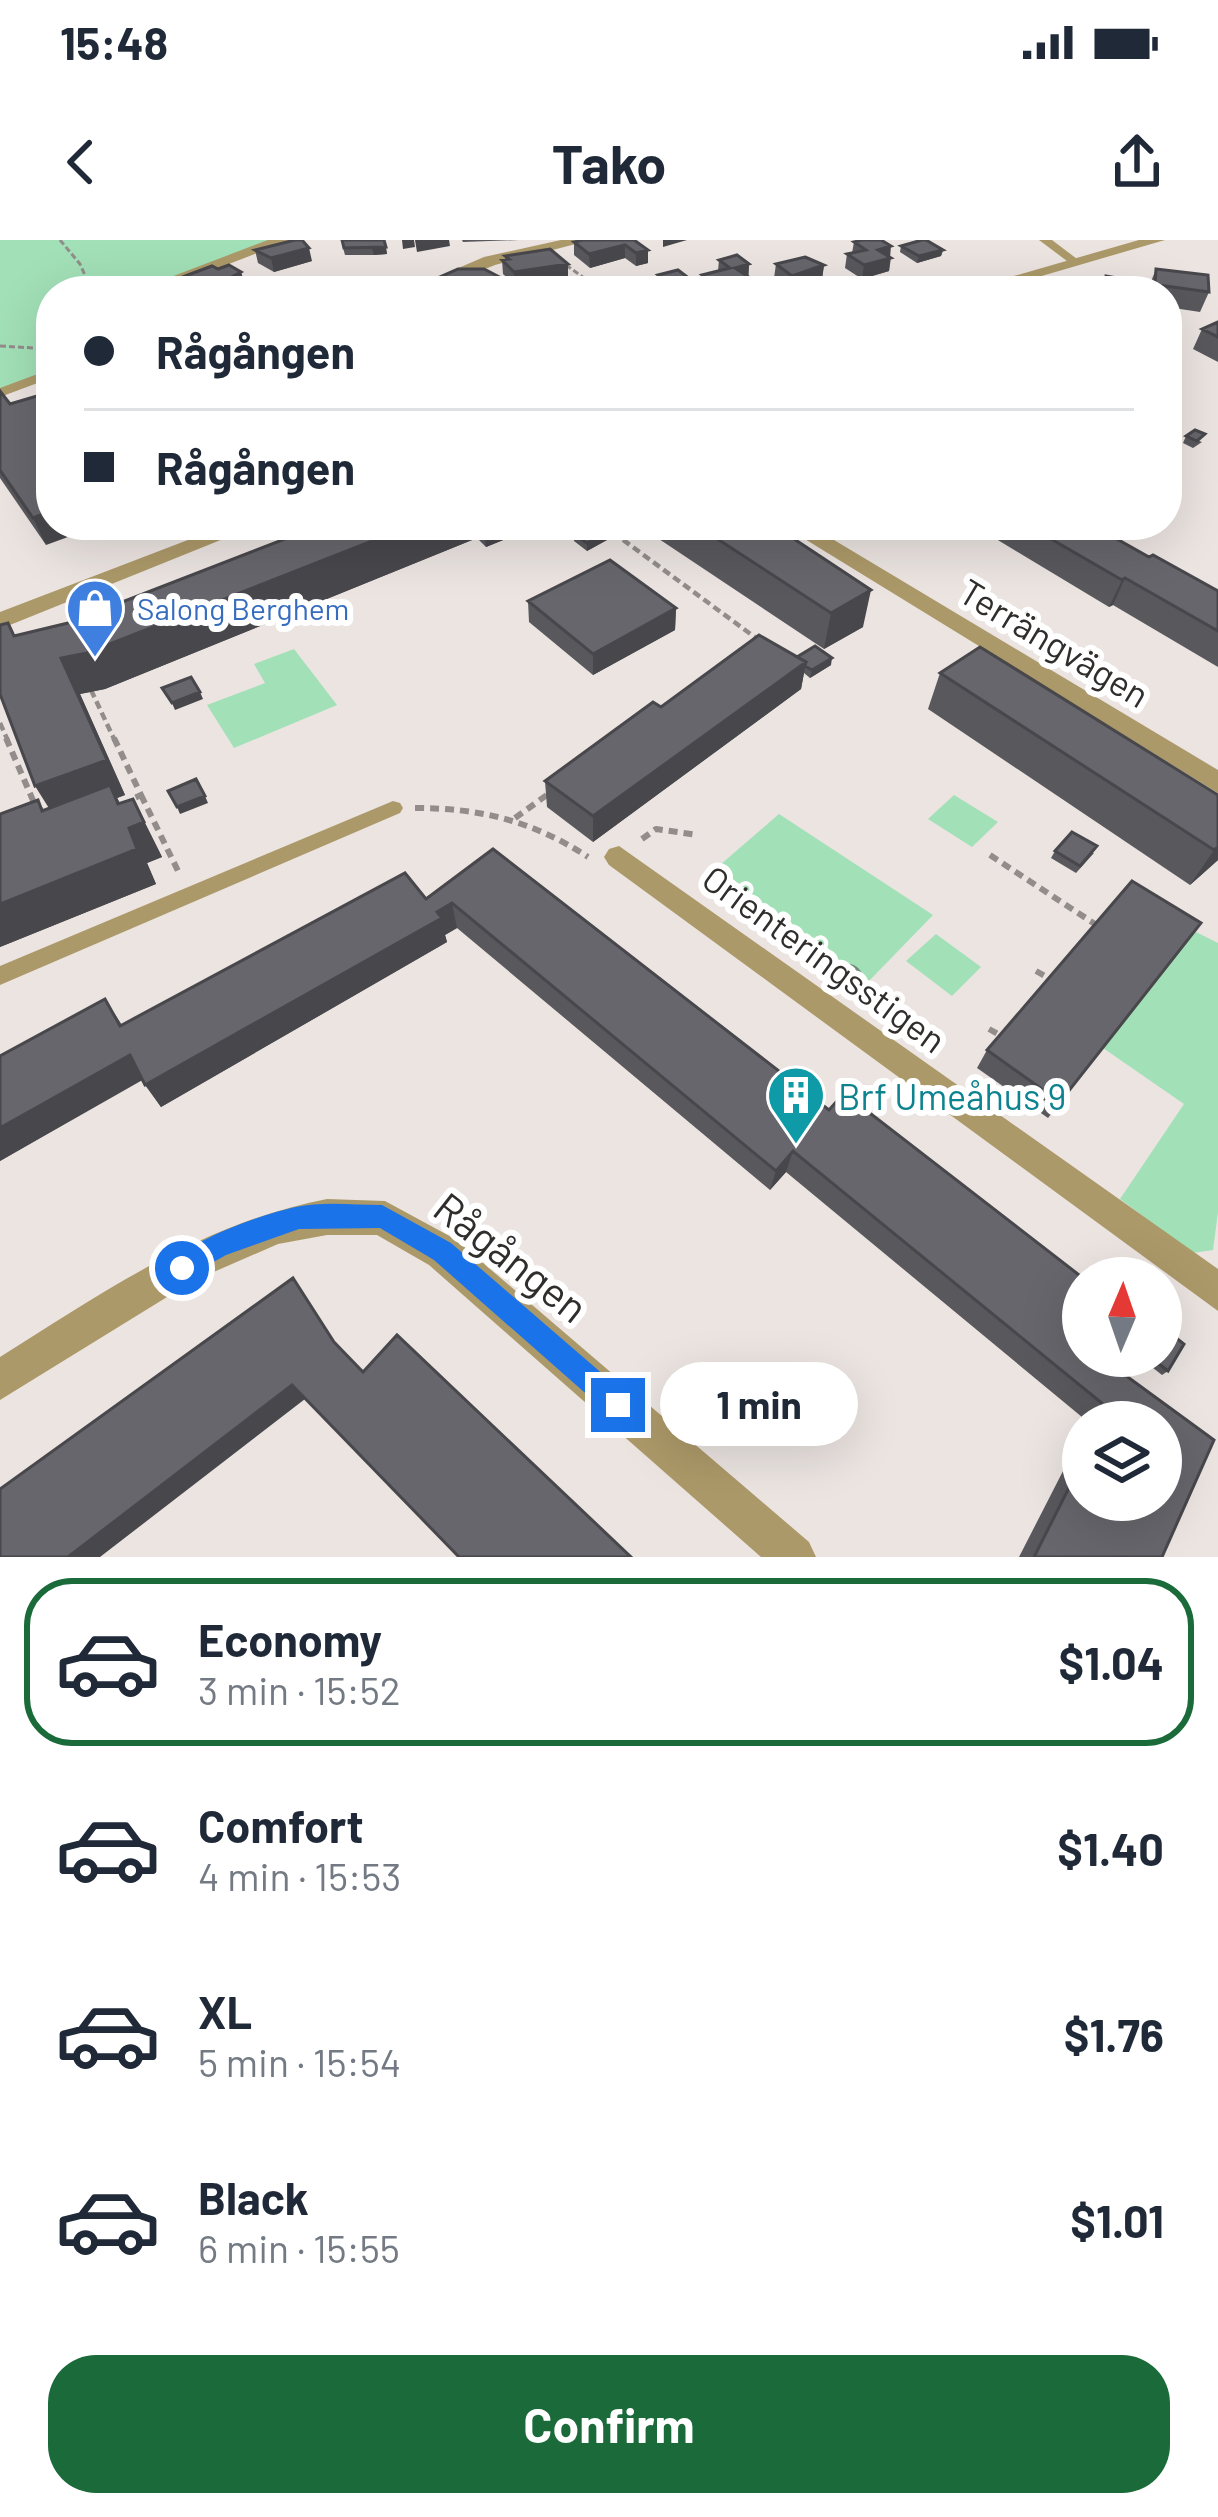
<!DOCTYPE html>
<html lang="en">
<head>
<meta charset="utf-8">
<style>
  body { margin:0; font-family:Barlow,sans-serif; background:#f6f6f7; color:#1f2937; height:100vh; display:flex; flex-direction:column; font-size:45px; white-space:nowrap }
  * { box-sizing:border-box; margin:0 }
  p { font-size:39px; color:#747a83 }
  .icon { flex:none; width:66px; height:66px; fill:none; stroke:currentColor; stroke-width:2; stroke-linecap:round; stroke-linejoin:round }
  .map { position:relative; height:1317px; overflow:hidden }
  .details { display:flex; flex-direction:column; background:#fff; flex:1 }
  .details>* { flex:none }
  .banner { position:absolute; left:36px; top:36px; width:1146px; height:264px; border-radius:48px; box-shadow:0 12px 48px #0002; display:grid; align-content:center; height:264px; padding:0 48px; background:#fff }
  .needle { width:78px; rotate:2deg }
  .tools { position:absolute; left:1062px; top:1017px; display:grid; gap:24px }
  .tools a { display:grid; place-items:center; width:120px; height:120px; border-radius:50%; background:#fff; box-shadow:0 12px 48px #0002; font-size:60px }
  .end { position:absolute; width:54px; height:54px; margin:-27px; border:15px solid #1a73e8; background:#fff; box-shadow:0 0 0 6px #fff }
  .from { border-radius:50% }
  .bubble { position:absolute; height:84px; border-radius:42px; background:#fff; box-shadow:0 12px 48px #0002; font-size:39px; font-weight:700; line-height:84px; text-align:center }
  .banner b { display:flex; align-items:center; gap:42px; height:114px; font-size:45px }
  .banner b+b { border-top:3px solid #e0e1e3 }
  .banner i { width:30px; height:30px; background:#1f2937 }
  ul { padding:21px 0 0; list-style:none }
  li { display:flex; align-items:center; gap:36px; height:168px; margin:0 24px 18px; padding:0 24px; border:6px solid transparent; border-radius:48px }
  li div { flex:1 }
  li b { display:block; font-size:45px }
  li em { font-style:normal; font-weight:700 }
  li.current { border-color:#1a6a3a }
  li>.icon { width:108px; height:108px; stroke-width:1.5 }
  .action { display:flex; gap:24px; margin-top:auto; padding:24px 48px }
  .action a { flex:1; height:138px; border-radius:48px; background:#1a6a3a; color:#fff; font-size:48px; font-weight:700; line-height:138px; text-align:center }
  .status { display:flex; justify-content:space-between; align-items:center; height:84px; padding:0 60px; background:#fff; direction:ltr }
  .status svg { height:33px; fill:currentColor }
  header { display:flex; justify-content:space-between; align-items:center; height:156px; padding:0 48px; background:#fff; font-size:54px; font-weight:700 }
  .map>svg:first-child { display:block }
  .green { fill:#a2e0b7 }
  .lines { fill:none; stroke-linecap:round; stroke-linejoin:round }
  .path-far2 { stroke:#928d8b; stroke-width:3; stroke-dasharray:6 3; stroke-linecap:butt }
  .path-far1 { stroke:#928d8b; stroke-width:4.5; stroke-dasharray:8 4.5; stroke-linecap:butt }
  .path { stroke:#928d8b; stroke-width:6; stroke-dasharray:9 6; stroke-linecap:butt }
  .lane { fill:#ac9969; fill-rule:evenodd }
  .street { fill:#ac9969; fill-rule:evenodd }
  .tree { fill:#708b7a }
  .wall { fill:#59585d }
  .shaded-wall { fill:#48474c }
  .building { fill:#67666c; stroke:#48474c; stroke-width:3 }
  .route { fill:#1a73e8 }
  .labels { text-anchor:middle; dominant-baseline:central; stroke-width:12; stroke-linejoin:round; paint-order:stroke }
  .far-shop-label { font-size:30px; fill:#366cbe; stroke:#fff; text-anchor:start }
  .street-label { font-size:36px; fill:#302e2d; stroke:#fff }
  .culture-label { font-size:36px; fill:#0d838f; stroke:#fff; text-anchor:start }
  .near-street-label { font-size:42px; fill:#302e2d; stroke:#fff }
</style>
</head>
<body>
<div class="status"><b>15:48</b><svg viewBox="0 0 49 12"><path d="M0 12V9h3v3zM5 12V6h3v6zM10 12V3h3v9zM15 12V0h3v12zM26 1h20v11H26zM47 4h2v5h-2z"/></svg></div>
<header><svg class="icon" aria-label="back" viewBox="0 0 24 24"><path d="M15 5l-7 7 7 7"/></svg>Tako<svg class="icon" aria-label="share" viewBox="0 0 24 24"><path d="M12 15V3M7 8l5-5 5 5M5 13v7h14v-7"/></svg></header>
<div class="map">
<svg width="1218" height="1317" viewBox="0 0 1218 1317">
  <rect width="100%" height="100%" fill="#ebe4e1"/>
  <path class="green" d="M0 0H283L143 51H51V133L0 153Z
    M294 409 337 465 234 508 207 465 265 443 254 424Z
    M954 555 998 582 972 607 928 579Z
    M779 574 933 675 869 741 713 631Z
    M1194 691 1218 703V972L1213 1010 1193 1013 1120 959 1184 864 1103 808Z
    M936 694 981 727 952 756 906 721Z"/>
  <g class="lines">
    <path class="path-far2" d="M60 0 80 24 92 51
      M566 25 602 51
      M926 51 946 45
      M0 106 51 109"/>
    <path class="path-far1" d="M603 285 760 401
      M91 450 115 501
      M0 483 8 501"/>
    <path class="path" d="M6 498 35 565
      M114 498 141 555 130 560
      M141 555 179 633
      M415 568C480 568 533 581 588 617
      M515 578 551 552
      M642 599 656 589 698 595
      M990 615 1098 686
      M1036 731 1052 740
      M989 789 1003 797"/>
    <path class="lane" d="M1039 0H1052L1081 22 1071 24Z
      M51 129V138L0 157V148Z
      M393 561 400 563 403 568 400 573 0 745V726Z"/>
    <path class="street" d="M268 0H291L159 51H134Z
      M561 0H591L495 25 429 51H405L484 17Z
      M1139 0H1165L990 51H962Z
      M227 285H258L0 389V372Z
      M782 285H809L1218 530V553Z
      M619 606 1218 1029V1071L609 625 604 617 609 609Z
      M327 959 385 961 455 999 809 1302 816 1317H761L429 1025 377 995H327L278 1004 193 1041 0 1160V1117C105 1051 203 983 327 959Z"/>
  </g>
  <circle class="tree" cx="848" cy="739" r="15"/>
  <path class="wall" d="M384 0 387 14 374 15H345L342 4Z
    M462 0H519L463 2Z
    M634 0 648 10V23L636 26 625 18 590 28 574 15V2Z
    M854 2 891 18 889 31 862 39 845 28 847 14 852 13Z
    M901 6 943 10 941 16 917 23 900 12Z
    M255 10 312 21 274 32 258 23Z
    M505 16 568 37 515 45 503 34 502 20H505Z
    M719 20 749 24 748 51H705L701 49 702 35 718 31Z
    M776 24 824 25 822 39 790 49 774 38Z
    M218 29 241 32 245 45 234 51H192L189 49 185 36Z
    M484 29 505 51H438V42L441 41 440 37Z
    M1156 29 1209 52 1200 72 1167 67V51H1100L1106 36 1150 44Z
    M1218 82V122L1193 109 1202 89Z
    M0 151 10 164 46 305 0 238Z
    M1186 196 1202 202 1193 208 1183 203Z
    M321 285H540L486 307 477 298 105 449 80 454 125 555 117 558 120 563 133 559 162 617 147 623 156 644 0 707 38 560 44 570 49 568 15 396 68 383Z
    M627 285H761L863 387 824 409 647 291 640 294Z
    M973 285H1092L1149 317 1218 351V427L1113 365 1109 367Z
    M574 294 607 300 587 311 574 301Z
    M528 361 676 368 675 390 593 435 529 382Z
    M797 417 831 425 810 438 804 433 801 449 593 602 547 567 545 541Z
    M940 433 1218 555V620L1190 645 928 469Z
    M493 609 829 870 844 853 1083 1038V1116H1099L1214 1200 1162 1317H1019L1083 1192V1260H1161V1182H1088L786 932 770 950 457 688 445 695 447 702 161 867 142 839 0 921V816L105 759 122 785 405 633 426 659Z
    M1055 611 1094 613 1076 633 1051 618Z
    M1187 702 1048 878 977 828 987 810Z
    M1138 1116H1161L1168 1131 1162 1135Z"/>
  <path class="shaded-wall" d="M402 0H414L415 7 403 9Z
    M415 0H449L450 6 417 12Z
    M663 0H687L663 7Z
    M625 5V18L590 28 589 14Z
    M891 6 889 31 862 39 864 25 878 10Z
    M386 7 387 14 374 15 372 8Z
    M309 8 312 21 274 32 271 18Z
    M648 10V23L636 26V13Z
    M943 10 941 16 917 23 919 16Z
    M568 24V37L515 45 514 32Z
    M749 24 748 37 735 28Z
    M824 25 822 39 790 49 792 36Z
    M241 32 245 45 234 51H222L220 43Z
    M486 38 487 51H458Z
    M750 38 748 51H718V47Z
    M213 39 216 51H202L200 44Z
    M690 39 689 51H670V44Z
    M505 40V51H497L496 43Z
    M51 271V285H101L46 305 33 278Z
    M413 285H476L477 298 105 449 80 454 125 555 117 558 132 587 133 559 162 617 147 623 156 644 0 707V664L57 581 35 546 61 418Z
    M484 285H540L486 307Z
    M640 285H647V291L640 294Z
    M607 293V300L587 311V303Z
    M1125 338 1113 365 1109 367 1122 340Z
    M871 350 863 387 824 409 831 373Z
    M676 368 675 390 593 435V414Z
    M832 418 831 425 810 438 812 430Z
    M806 422 801 449 593 602V576Z
    M200 452 203 459 175 470 172 463Z
    M205 556 208 563 180 574 177 567Z
    M1218 607V620L1190 645 1214 610Z
    M452 663 457 688 445 695 447 702 161 867 145 845Z
    M130 815 146 838 0 921V888Z
    M793 911 786 932 770 950 776 931Z
    M292 1145 305 1159 100 1317H68Z"/>
  <path class="building" d="M295 0H302L309 8 271 18 255 10Z
    M342 0H384L386 7 344 8Z
    M583 0H634L648 10 636 13 625 5 589 14 574 2Z
    M862 0H881L891 6 878 10 891 18 864 25 847 14 866 10 854 2Z
    M922 0H926L943 10 919 16 901 6Z
    M550 9 568 24 514 32 502 20 509 19 505 16Z
    M737 15 749 24 735 28 750 38 718 47 702 35 730 28 719 20Z
    M805 17 824 25 792 36 776 24Z
    M229 25 241 32 220 43 213 39 200 44 185 36 212 26 218 29Z
    M458 29H484L505 40 496 43 486 38 458 50 459 51 438 50 447 46 438 42 445 39 440 37Z
    M1156 29 1208 35 1209 52 1158 45V51H1104L1106 36 1155 45Z
    M678 30 690 39 670 44 680 51H643L669 43 658 35Z
    M1218 82V97L1202 89Z
    M0 151 10 164 37 156 51 174V271L33 278 0 230Z
    M1195 190 1205 194 1197 201 1186 196Z
    M321 285H413L87 413 61 418 107 520 35 546 0 454V385L8 383 14 396 68 383Z
    M591 285H596L607 293 587 303 574 294Z
    M696 285H773L871 350 831 373Z
    M1027 285H1092L1149 317 1153 315 1218 351V391L1125 338 1122 340Z
    M610 320 676 368 593 414 528 361Z
    M759 395 806 422 593 576 545 541 653 462 661 467Z
    M815 406 832 418 812 430 805 426 806 422 797 417Z
    M980 407 1218 555V607L1214 610 940 433Z
    M191 437 200 452 172 463 162 448Z
    M196 539 205 556 177 567 168 551Z
    M110 545 118 564 133 559 144 582 129 588 137 609 0 664V574L38 560 42 571Z
    M1072 592 1097 606 1080 626 1055 611Z
    M493 609 829 870 844 853 1083 1038V1116H1099L1214 1200 1162 1317H1034L1083 1220V1260H1161V1182H1102L1109 1169 793 911 776 931 452 663 437 672 442 678 145 845 130 815 0 888V816L105 759 120 786 405 633 426 659Z
    M1132 641 1201 683 1060 862 987 810Z
    M293 1038 334 1102 363 1132 397 1095 631 1317H459L292 1145 68 1317H0V1249Z
    M1161 1086 1184 1104 1168 1131 1149 1116H1161Z"/>
  <path class="route" d="M382 965 451 1003 627 1155 631 1165 627 1174 618 1178 609 1174 434 1020 380 988 299 989 226 1015 182 1040 170 1028C182 1001 267 973 296 967 323 961 355 965 382 965Z"/>
  <defs>
    <g id="shop-pin" transform="scale(3)"><path d="M0 17L-7.5 6A9.5 9.5 0 1 1 7.5 6Z" fill="#3f7fe0" stroke="#fff"/><path d="M-5-2.5h2.3a2.7 3.5 0 0 1 5.4 0H5L5.5 6h-11ZM-1.5-2.5h3a1.5 2.3 0 0 0-3 0Z" fill="#fff"/></g>
    <g id="building-pin" transform="scale(3)"><path d="M0 17L-7.5 6A9.5 9.5 0 1 1 7.5 6Z" fill="#0f9aa8" stroke="#fff"/><path d="M-4-6H4V6H1V3H-1V6H-4ZM-2.5-4.3h1.7v1.8h-1.7ZM.8-4.3h1.7v1.8H.8ZM-2.5-1h1.7V.8h-1.7ZM.8-1h1.7V.8H.8Z" fill="#fff"/></g>
  </defs>
  <g fill-rule="evenodd">
    <use href="#shop-pin" x="95" y="368"/>
    <use href="#building-pin" x="796" y="855"/>
  </g>
  <g class="labels">
    <g class="far-shop-label">
      <text x="137" y="368">Salong Berghem</text>
    </g>
    <g class="street-label">
      <text transform="translate(1055 402) rotate(31)">Terrängvägen</text>
      <text transform="translate(825 718) rotate(36)">Orienteringsstigen</text>
    </g>
    <g class="culture-label">
      <text x="838" y="855">Brf Umeåhus 9</text>
    </g>
    <g class="near-street-label">
      <text transform="translate(512 1016) rotate(38)">Rågången</text>
    </g>
  </g>
</svg>
<div class="tools">
<a><svg class="needle" viewBox="-14 -14 28 28"><path d="M0-13l5 13h-10z" fill="#e53935"/><path d="M0 13l5-13h-10z" fill="#747a83"/></svg></a>
<a><svg class="icon" aria-label="layers" viewBox="0 0 24 24"><path d="M12 4l9 5-9 5-9-5zM3 14l9 5 9-5"/></svg></a>
</div>
<i class="end from" style="left:182px;top:1028px"></i>
<i class="end" style="left:618px;top:1165px"></i>
<div class="bubble" style="left:660px;top:1122px;width:198px">1 min</div>
<div class="banner">
<b><i class="from"></i>Rågången</b>
<b><i></i>Rågången</b>
</div>
</div>
<section class="details">
<ul>
<li class="current"><svg class="icon" aria-label="car" viewBox="0 0 24 24"><path d="M5 17H2v-5l4-1 3-4h7l3 4 3 1v5h-3M9 17h6M6 11h13"/><circle cx="7" cy="17" r="2"/><circle cx="17" cy="17" r="2"/></svg><div><b>Economy</b><p>3 min · 15:52</p></div><em>$1.04</em></li>
<li><svg class="icon" aria-label="car" viewBox="0 0 24 24"><path d="M5 17H2v-5l4-1 3-4h7l3 4 3 1v5h-3M9 17h6M6 11h13"/><circle cx="7" cy="17" r="2"/><circle cx="17" cy="17" r="2"/></svg><div><b>Comfort</b><p>4 min · 15:53</p></div><em>$1.40</em></li>
<li><svg class="icon" aria-label="car" viewBox="0 0 24 24"><path d="M5 17H2v-5l4-1 3-4h7l3 4 3 1v5h-3M9 17h6M6 11h13"/><circle cx="7" cy="17" r="2"/><circle cx="17" cy="17" r="2"/></svg><div><b>XL</b><p>5 min · 15:54</p></div><em>$1.76</em></li>
<li><svg class="icon" aria-label="car" viewBox="0 0 24 24"><path d="M5 17H2v-5l4-1 3-4h7l3 4 3 1v5h-3M9 17h6M6 11h13"/><circle cx="7" cy="17" r="2"/><circle cx="17" cy="17" r="2"/></svg><div><b>Black</b><p>6 min · 15:55</p></div><em>$1.01</em></li>
</ul>
<div class="action"><a>Confirm</a></div>
</section>
</body>
</html>
